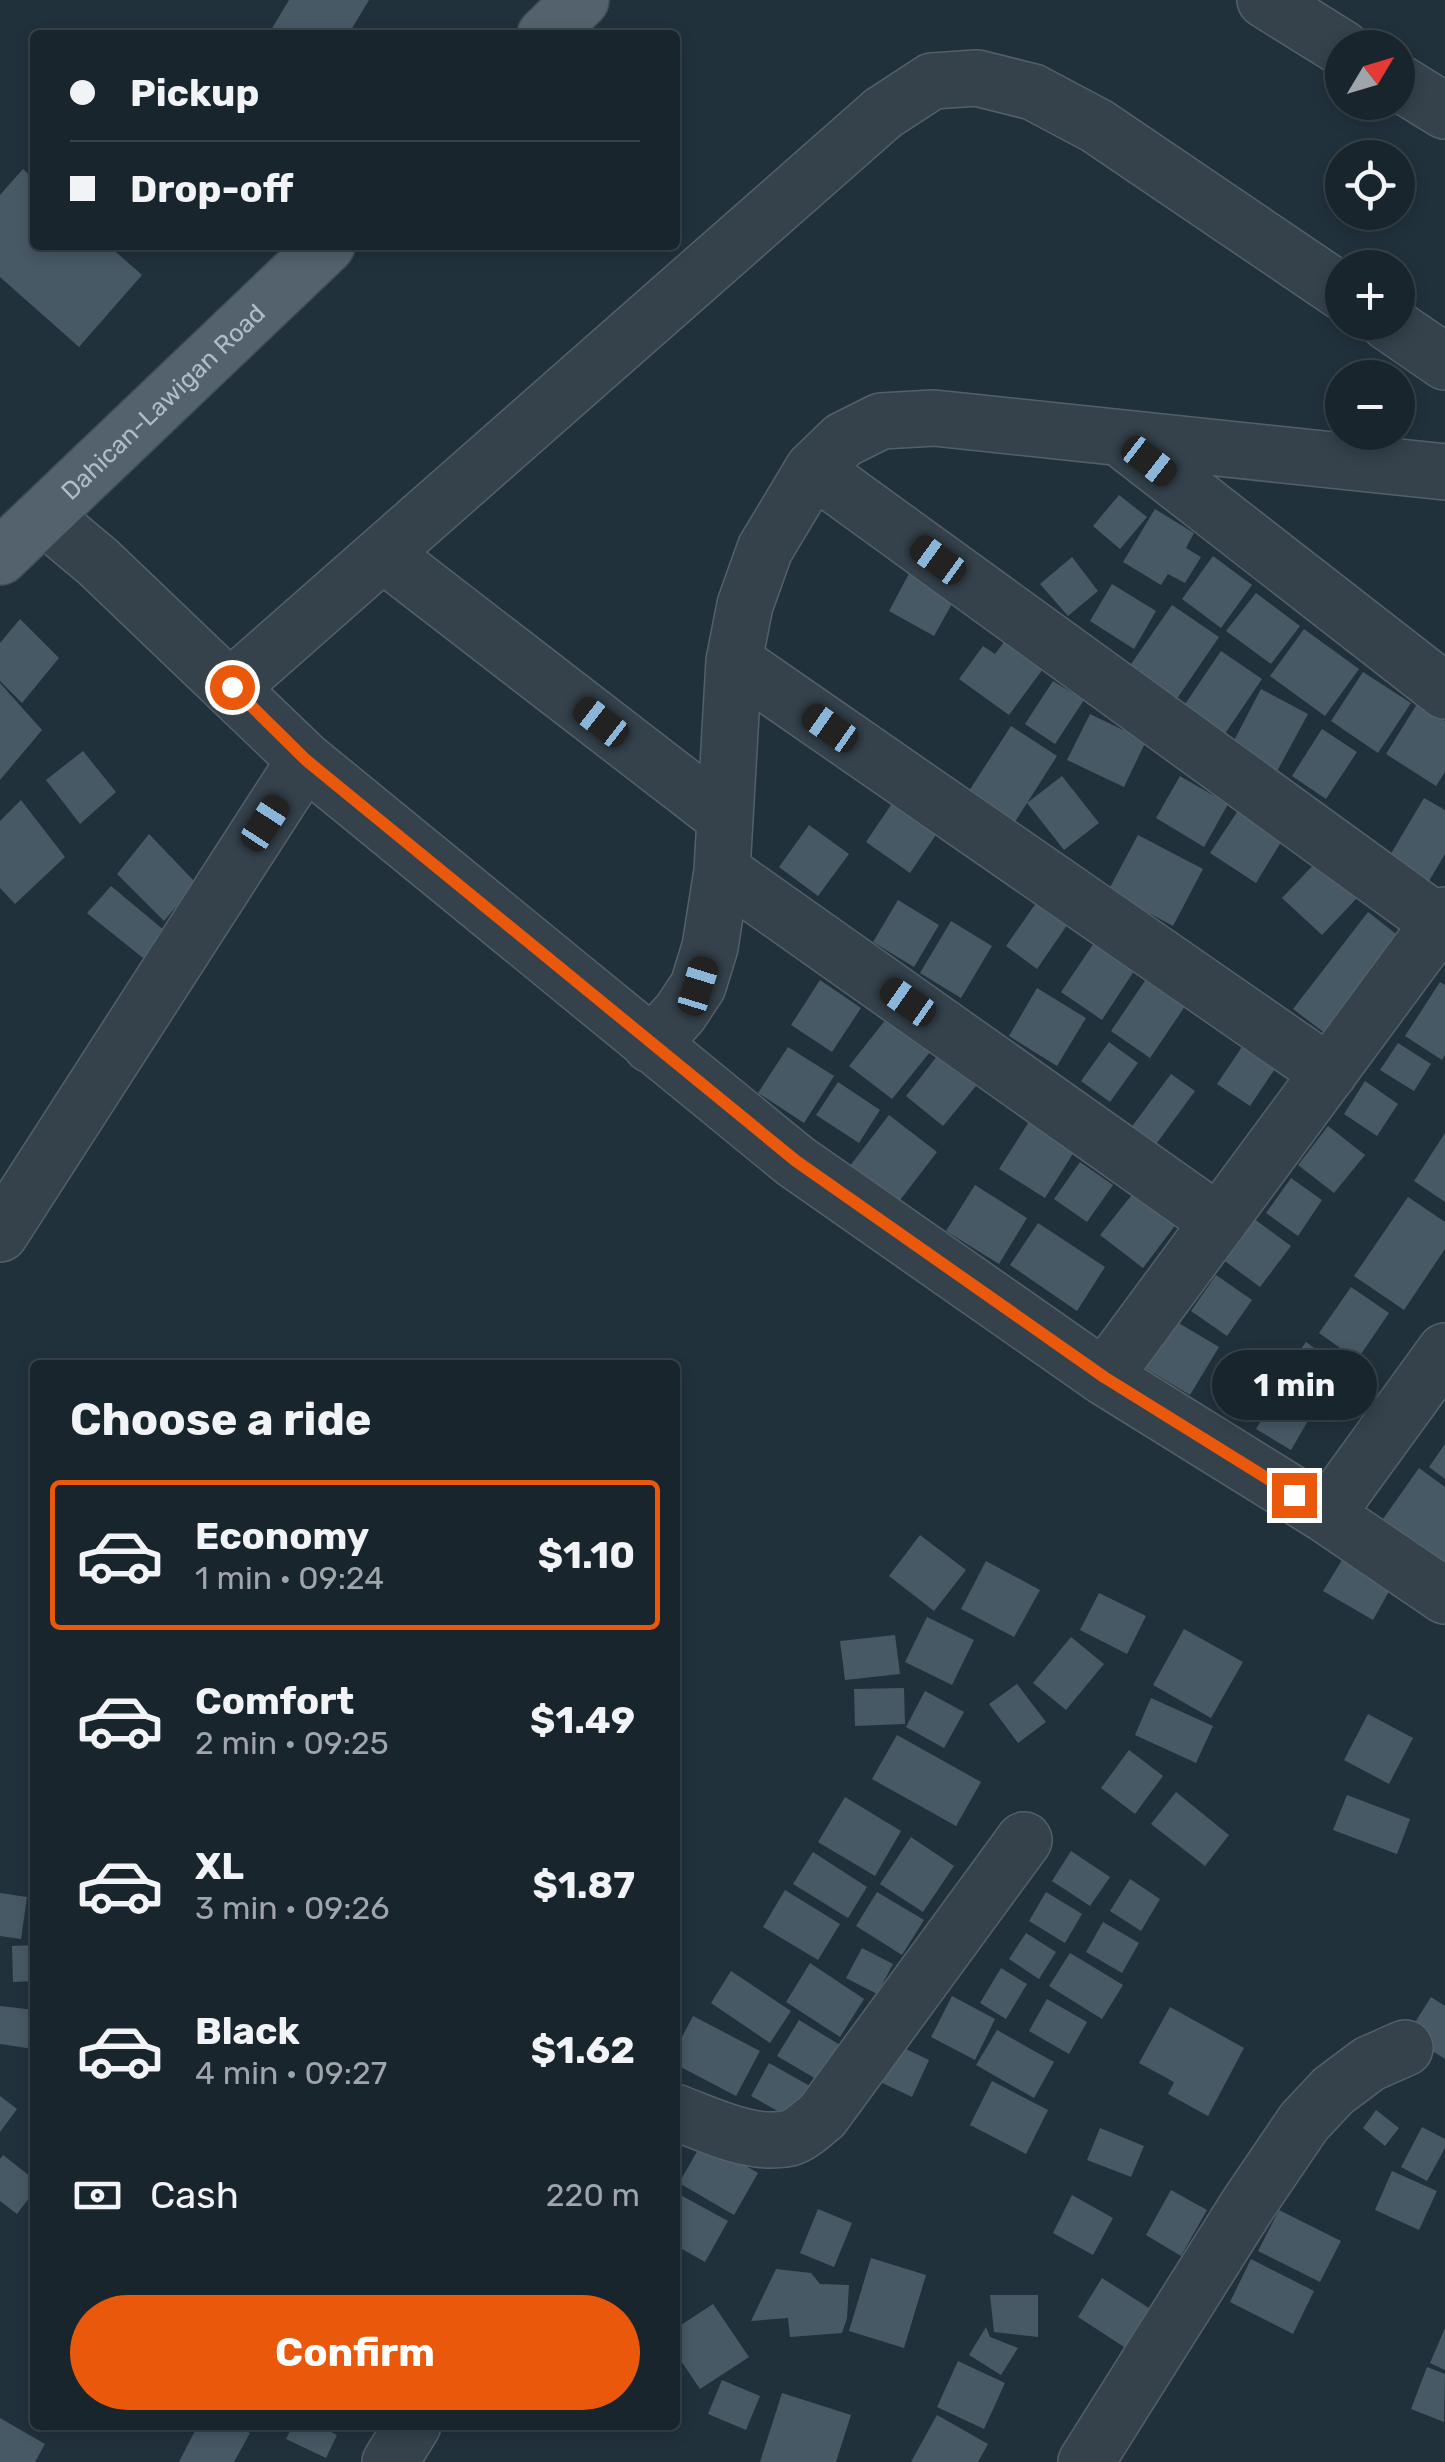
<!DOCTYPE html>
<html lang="en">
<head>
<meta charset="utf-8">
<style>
  body { margin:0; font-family:Rubik,sans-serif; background:#263139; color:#f1f3f6; height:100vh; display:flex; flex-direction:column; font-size:38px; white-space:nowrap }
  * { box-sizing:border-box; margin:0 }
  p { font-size:32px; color:#9fa5aa }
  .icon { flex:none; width:55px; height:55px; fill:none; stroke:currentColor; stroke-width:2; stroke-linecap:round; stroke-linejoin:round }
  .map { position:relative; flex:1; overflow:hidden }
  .side { position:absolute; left:30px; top:1360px; width:650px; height:1070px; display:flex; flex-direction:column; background:#19252d; border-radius:10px; box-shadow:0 5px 15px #0003,0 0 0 2px #374249 }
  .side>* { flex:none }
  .top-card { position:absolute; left:30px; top:30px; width:650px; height:220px; border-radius:10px; box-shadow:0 5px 15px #0003,0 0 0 2px #374249; display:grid; align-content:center; height:220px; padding:0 40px; background:#19252d }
  .needle { width:65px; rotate:52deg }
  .fabs { position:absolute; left:1325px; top:30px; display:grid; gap:20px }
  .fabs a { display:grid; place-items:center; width:90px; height:90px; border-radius:50%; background:#19252d; box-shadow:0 5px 15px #0003,0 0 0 2px #374249; font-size:50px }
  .end { position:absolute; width:45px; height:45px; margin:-22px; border:12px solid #ea580c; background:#fff; box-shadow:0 0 0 5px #fff }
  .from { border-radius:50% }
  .bubble { position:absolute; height:70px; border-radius:35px; background:#19252d; box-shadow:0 5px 15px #0003,0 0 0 2px #374249; font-size:32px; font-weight:700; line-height:70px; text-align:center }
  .car { position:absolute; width:30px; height:60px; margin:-30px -15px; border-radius:12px; box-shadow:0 0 8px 2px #0007; background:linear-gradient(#222 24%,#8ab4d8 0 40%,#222 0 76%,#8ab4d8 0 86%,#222 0) }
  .top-card b { display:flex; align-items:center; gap:35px; height:95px; font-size:38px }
  .top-card b+b { border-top:2px solid #374249 }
  .top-card i { width:25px; height:25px; background:#f1f3f6 }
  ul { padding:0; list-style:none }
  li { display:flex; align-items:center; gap:30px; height:150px; margin:0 20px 15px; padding:0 20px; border:5px solid transparent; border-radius:10px }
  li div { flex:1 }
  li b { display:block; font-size:38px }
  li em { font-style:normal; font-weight:700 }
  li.selected { border-color:#ea580c }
  li>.icon { width:90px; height:90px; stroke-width:1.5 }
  h2 { padding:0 40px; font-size:45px; line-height:120px }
  .pay { display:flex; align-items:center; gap:25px; height:110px; padding:0 40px; font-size:38px }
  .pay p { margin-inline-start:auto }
  .cta { display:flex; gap:20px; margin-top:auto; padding:20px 40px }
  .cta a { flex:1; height:115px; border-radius:60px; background:#ea580c; color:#fff; font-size:40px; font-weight:700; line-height:115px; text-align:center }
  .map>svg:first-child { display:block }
  .building { fill:#475965 }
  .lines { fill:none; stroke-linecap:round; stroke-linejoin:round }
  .minor-casing { stroke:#53606a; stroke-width:58 }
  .major-casing { stroke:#414e58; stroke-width:58 }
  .minor { stroke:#35424c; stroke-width:55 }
  .major { stroke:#53626c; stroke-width:55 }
  .route { stroke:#ea580c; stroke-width:12 }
  .labels { text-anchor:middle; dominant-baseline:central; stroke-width:8; stroke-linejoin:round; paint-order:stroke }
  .street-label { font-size:25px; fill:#b0bdc8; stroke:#1a2731 }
</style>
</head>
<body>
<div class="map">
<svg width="1445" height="2462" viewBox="0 0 1445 2462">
  <rect width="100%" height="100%" fill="#21313c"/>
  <path class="building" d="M289 0H369L348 35H268Z
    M23 169 35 180V245H108L142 275 79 347 0 277V195Z
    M1119 495 1147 517 1120 549 1093 526Z
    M1155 509 1194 533 1186 548 1201 557 1185 583 1168 574 1161 585 1123 562Z
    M1213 556 1252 585 1221 628 1182 599Z
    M1072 557 1098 591 1068 616 1040 584Z
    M912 568 958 593 934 636 889 611Z
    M1112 584 1156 611 1134 649 1090 621Z
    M1256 593 1300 626 1271 664 1226 631Z
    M1172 605 1219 637 1174 703 1127 670Z
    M20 619 59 658 22 703 0 681V643Z
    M1304 629 1359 669 1325 716 1270 676Z
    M1010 634 1048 662 1009 715 959 679 983 646 995 654Z
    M1221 651 1262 679 1222 738 1181 710Z
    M1363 672 1411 703 1378 753 1331 721Z
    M1053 681 1084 700 1055 744 1025 724Z
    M0 683 42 730 0 780Z
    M1261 689 1308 714 1275 775 1229 750Z
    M1417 704 1445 721V772L1436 786 1386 754Z
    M1090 714 1146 741 1124 787 1067 760Z
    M1011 726 1057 756 1013 825 967 794Z
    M1322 729 1357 752 1326 799 1292 776Z
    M83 751 116 792 80 824 46 780Z
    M1062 776 1099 823 1064 850 1027 803Z
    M1180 776 1228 804 1204 847 1156 818Z
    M1424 798 1445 810V854L1426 886 1386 862Z
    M895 799 940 829 910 873 866 842Z
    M21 800 65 857 15 904 0 888V821Z
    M1241 806 1286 834 1256 883 1210 853Z
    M809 825 849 854 818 896 779 867Z
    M149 834 196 883 164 921 117 874Z
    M1138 835 1203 869 1173 926 1108 891Z
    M1318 860 1357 898 1322 935 1282 898Z
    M111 886 165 931 143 958 87 913Z
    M1041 896 1072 918 1037 969 1006 946Z
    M898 900 939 925 914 967 873 942Z
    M1368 912 1400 937 1326 1034 1293 1009Z
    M951 921 992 946 961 998 920 973Z
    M1102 931 1142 959 1102 1020 1061 992Z
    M1155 966 1194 993 1150 1058 1111 1031Z
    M820 980 861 1008 832 1052 791 1025Z
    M1440 982 1445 985V1055L1442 1060 1405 1036Z
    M1037 988 1086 1018 1057 1066 1009 1036Z
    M887 1018 930 1052 892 1099 849 1066Z
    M1248 1038 1281 1060 1250 1106 1217 1084Z
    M1109 1042 1138 1063 1110 1102 1081 1081Z
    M1398 1043 1431 1064 1414 1091 1380 1070Z
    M788 1047 834 1076 804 1123 758 1093Z
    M938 1055 976 1086 943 1126 906 1096Z
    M1171 1074 1195 1091 1154 1147 1130 1129Z
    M1365 1081 1398 1104 1377 1136 1344 1114Z
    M838 1082 880 1110 859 1143 816 1115Z
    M889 1115 937 1152 894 1208 846 1171Z
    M1030 1120 1076 1149 1045 1198 999 1169Z
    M1328 1126 1365 1155 1334 1193 1298 1165Z
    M1445 1133V1202L1414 1181Z
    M1080 1162 1113 1185 1087 1222 1054 1199Z
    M1291 1178 1322 1200 1298 1236 1266 1213Z
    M975 1185 1027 1218 999 1264 946 1231Z
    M1138 1187 1180 1219 1143 1268 1100 1235Z
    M1408 1197 1445 1222V1249L1404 1310 1354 1276Z
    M1249 1215 1291 1246 1260 1287 1218 1256Z
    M1038 1223 1105 1267 1077 1311 1010 1265Z
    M1216 1275 1252 1300 1227 1336 1191 1311Z
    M1351 1287 1389 1313 1357 1360 1319 1333Z
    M1172 1319 1219 1347 1190 1395 1143 1367Z
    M1306 1342 1337 1364 1317 1393 1285 1371Z
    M1282 1386 1316 1407 1291 1450 1256 1429Z
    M1445 1444V1479L1429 1467Z
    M1419 1468 1445 1487V1564L1383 1519Z
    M920 1535 966 1570 934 1611 889 1576Z
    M1344 1557 1392 1586 1373 1620 1323 1591Z
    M986 1561 1040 1590 1014 1637 961 1609Z
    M1099 1593 1146 1616 1127 1654 1080 1630Z
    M927 1617 974 1640 952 1685 905 1662Z
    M1184 1629 1243 1662 1211 1718 1153 1685Z
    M895 1635 900 1674 845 1680 840 1641Z
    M1071 1637 1104 1664 1066 1710 1033 1683Z
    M1017 1684 1046 1722 1018 1743 989 1704Z
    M904 1688 905 1724 855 1726 854 1689Z
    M925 1691 964 1712 944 1748 906 1727Z
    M1151 1698 1213 1726 1196 1763 1135 1735Z
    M1368 1714 1413 1738 1389 1784 1344 1760Z
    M897 1735 981 1782 956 1826 872 1779Z
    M1129 1750 1163 1776 1135 1814 1101 1788Z
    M1176 1792 1229 1835 1205 1866 1151 1824Z
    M1347 1795 1410 1819 1397 1854 1333 1830Z
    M845 1797 901 1831 875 1876 818 1842Z
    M911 1837 954 1866 923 1912 880 1884Z
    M1071 1851 1110 1877 1090 1906 1052 1881Z
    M813 1852 867 1887 848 1918 793 1884Z
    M1130 1879 1160 1899 1141 1931 1110 1911Z
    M785 1890 840 1924 818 1960 763 1927Z
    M877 1892 924 1920 902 1955 856 1926Z
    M1046 1892 1082 1914 1065 1943 1029 1921Z
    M0 1893 27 1897 21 1939 0 1936Z
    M1103 1922 1139 1943 1122 1973 1086 1952Z
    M1026 1933 1056 1952 1039 1979 1009 1959Z
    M35 1945V1981L13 1982 12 1946Z
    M862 1948 893 1964 877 1994 846 1978Z
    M1070 1953 1123 1985 1102 2019 1049 1986Z
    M810 1963 864 1999 840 2037 786 2002Z
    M1001 1968 1027 1984 1006 2019 980 2003Z
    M731 1971 791 2011 770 2043 711 2003Z
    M952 1996 995 2019 975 2060 931 2037Z
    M1431 1997 1445 2006V2059L1407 2035Z
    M1047 1999 1087 2022 1069 2054 1029 2031Z
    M0 2006 35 2010 33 2049 0 2044Z
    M1170 2007 1244 2048 1208 2116 1168 2094 1174 2082 1139 2063Z
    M693 2016 760 2051 736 2096 675 2064V2050Z
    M799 2020 845 2048 823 2083 777 2056Z
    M997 2030 1054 2062 1034 2098 976 2065Z
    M893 2043 929 2060 912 2097 876 2080Z
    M769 2063 817 2090 799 2123 751 2096Z
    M992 2081 1048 2110 1026 2154 970 2125Z
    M0 2096 17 2109 0 2132Z
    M1376 2110 1399 2128 1385 2146 1363 2128Z
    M1422 2127 1445 2139V2148L1427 2181 1401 2167Z
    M1100 2128 1144 2146 1131 2177 1087 2160Z
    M703 2141 758 2173 734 2215 679 2183Z
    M3 2155 35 2180V2190L17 2214 0 2201V2159Z
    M1392 2171 1437 2191 1419 2230 1375 2210Z
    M1171 2190 1207 2210 1181 2256 1146 2235Z
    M675 2192 728 2221 705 2262 675 2245Z
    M1072 2195 1113 2218 1093 2255 1053 2233Z
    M818 2209 852 2223 834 2267 800 2253Z
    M1279 2210 1341 2241 1320 2282 1258 2251Z
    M871 2258 926 2275 904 2348 849 2331Z
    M1251 2259 1314 2291 1293 2334 1230 2302Z
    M776 2269 811 2273 820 2284 849 2285 847 2318 842 2333 790 2337 788 2318 751 2321Z
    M1102 2278 1163 2317 1138 2356 1078 2317Z
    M990 2295H1038V2337L994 2332Z
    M713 2304 749 2357 700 2389 675 2352V2329Z
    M986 2327 990 2337 1018 2348 1001 2375 969 2355Z
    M1445 2328V2370L1430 2363Z
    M958 2361 1005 2383 984 2429 937 2407Z
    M1427 2367 1445 2374 1444 2422 1411 2409Z
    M722 2380 760 2396 746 2430 708 2414Z
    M782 2393 851 2415 836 2462H760Z
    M937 2415 988 2444 978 2462H911Z
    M0 2418 45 2444 35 2462H0Z
    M198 2425H235L250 2433 234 2462H179Z
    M293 2425H318L337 2435 326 2458 286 2439Z"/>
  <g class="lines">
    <g class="minor-casing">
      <path id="minor" d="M1265 0 1342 48
        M1398 82 1445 111
        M1387 322 1445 362
        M1120 438 1445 691
        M813 469 1439 923
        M43 516 98 562 305 760 795 1161 1104 1377 1326 1515 1445 1596
        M383 554 725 818
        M734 661 1329 1073
        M231 687 883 113 932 81 977 78 1033 92 1097 126 1342 292
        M722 871 1217 1221
        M651 1045 680 1013 698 986 710 947 722 871 734 661 745 605 765 549 813 469 843 440 881 421 934 418 1445 472
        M0 1234 305 760
        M1104 1377 1445 915
        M1326 1515 1445 1351
        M675 2112C709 2125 754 2147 790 2138 801 2135 813 2123 822 2116L1024 1840
        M390 2462 413 2425
        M1086 2462 1249 2203 1304 2122 1333 2091 1369 2064 1405 2048"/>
    </g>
    <g class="major-casing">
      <g id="major">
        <path d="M545 35 581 0"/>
        <path id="s1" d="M0 557 327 245"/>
      </g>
    </g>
    <use href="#minor" class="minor"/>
    <use href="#major" class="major"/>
  </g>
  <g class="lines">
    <path class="route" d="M232 687 306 760 796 1161 1104 1377 1294 1495"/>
  </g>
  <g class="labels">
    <g class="street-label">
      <text stroke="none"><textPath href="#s1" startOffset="225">Dahican-Lawigan Road</textPath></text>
    </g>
  </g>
</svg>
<div class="fabs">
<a><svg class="needle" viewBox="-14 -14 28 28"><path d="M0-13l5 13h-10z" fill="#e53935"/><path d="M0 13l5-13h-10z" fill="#9fa5aa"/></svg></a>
<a><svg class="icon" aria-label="locate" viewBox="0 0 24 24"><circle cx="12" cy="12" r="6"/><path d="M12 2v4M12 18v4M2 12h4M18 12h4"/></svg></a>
<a>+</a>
<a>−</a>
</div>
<i class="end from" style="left:232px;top:687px"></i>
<i class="end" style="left:1294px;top:1495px"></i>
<div class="bubble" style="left:1212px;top:1350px;width:165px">1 min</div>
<i class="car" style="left:1149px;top:461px;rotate:128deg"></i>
<i class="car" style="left:938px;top:560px;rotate:306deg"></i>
<i class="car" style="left:601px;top:722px;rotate:308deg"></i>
<i class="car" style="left:830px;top:728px;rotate:305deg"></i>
<i class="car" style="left:265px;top:823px;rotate:33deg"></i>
<i class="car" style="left:698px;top:986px;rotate:17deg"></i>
<i class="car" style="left:908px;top:1002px;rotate:305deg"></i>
<div class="top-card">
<b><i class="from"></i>Pickup</b>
<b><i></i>Drop-off</b>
</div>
<section class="side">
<h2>Choose a ride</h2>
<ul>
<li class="selected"><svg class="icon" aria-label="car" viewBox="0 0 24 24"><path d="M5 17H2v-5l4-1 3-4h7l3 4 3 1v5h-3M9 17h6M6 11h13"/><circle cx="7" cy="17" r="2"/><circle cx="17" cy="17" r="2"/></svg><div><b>Economy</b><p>1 min · 09:24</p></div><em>$1.10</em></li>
<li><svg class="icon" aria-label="car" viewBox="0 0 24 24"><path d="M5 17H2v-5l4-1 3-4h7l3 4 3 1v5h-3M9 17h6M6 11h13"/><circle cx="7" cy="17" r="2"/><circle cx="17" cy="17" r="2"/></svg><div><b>Comfort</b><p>2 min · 09:25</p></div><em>$1.49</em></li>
<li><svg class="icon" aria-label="car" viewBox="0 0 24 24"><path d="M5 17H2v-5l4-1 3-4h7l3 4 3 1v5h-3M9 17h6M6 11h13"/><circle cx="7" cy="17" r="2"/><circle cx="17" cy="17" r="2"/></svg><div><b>XL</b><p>3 min · 09:26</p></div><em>$1.87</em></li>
<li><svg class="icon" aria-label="car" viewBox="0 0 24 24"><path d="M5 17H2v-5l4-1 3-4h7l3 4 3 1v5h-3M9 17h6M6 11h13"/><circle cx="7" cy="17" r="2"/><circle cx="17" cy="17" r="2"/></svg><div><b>Black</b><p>4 min · 09:27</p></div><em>$1.62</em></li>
</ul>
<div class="pay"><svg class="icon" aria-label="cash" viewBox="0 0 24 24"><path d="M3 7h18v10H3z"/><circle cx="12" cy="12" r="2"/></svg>Cash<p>220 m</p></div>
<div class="cta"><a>Confirm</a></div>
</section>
</div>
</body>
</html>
